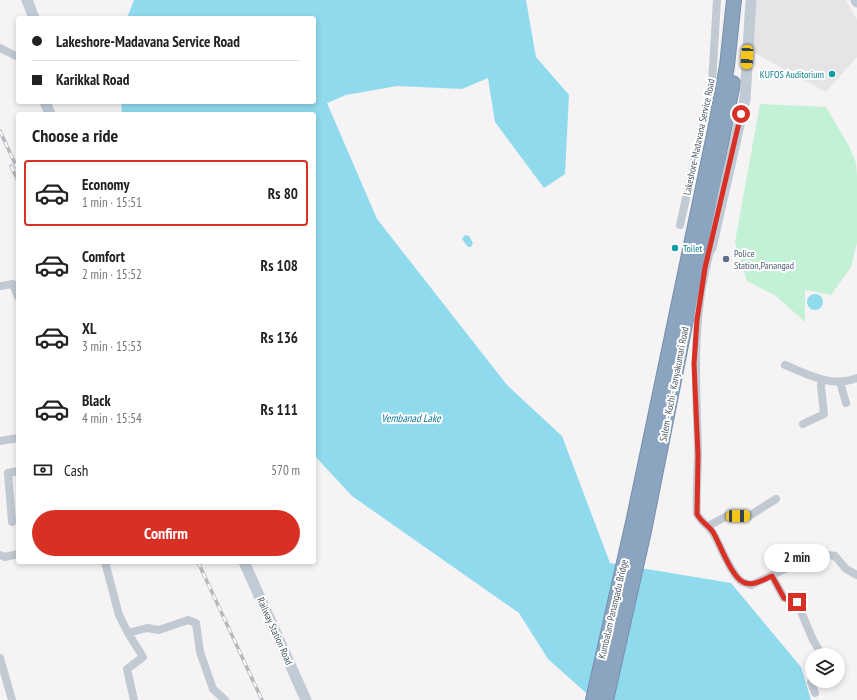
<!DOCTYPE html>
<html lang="en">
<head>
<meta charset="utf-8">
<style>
  body { margin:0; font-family:"PT Sans Narrow",sans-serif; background:#f6f6f6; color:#222; height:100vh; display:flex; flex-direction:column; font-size:15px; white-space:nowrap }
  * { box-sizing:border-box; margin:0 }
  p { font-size:13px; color:#767676 }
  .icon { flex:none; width:22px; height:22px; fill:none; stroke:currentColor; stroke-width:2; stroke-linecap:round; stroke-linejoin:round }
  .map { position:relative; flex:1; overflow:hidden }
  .panel { position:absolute; left:16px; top:112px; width:300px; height:452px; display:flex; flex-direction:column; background:#fff; border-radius:4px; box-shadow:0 2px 6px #0003 }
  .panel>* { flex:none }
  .guide { position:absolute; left:16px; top:16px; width:300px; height:88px; border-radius:4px; box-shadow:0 2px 6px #0003; display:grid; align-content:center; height:88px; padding:0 16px; background:#fff }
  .controls { position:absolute; left:805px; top:648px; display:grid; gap:8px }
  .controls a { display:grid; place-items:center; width:40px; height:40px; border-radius:50%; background:#fff; box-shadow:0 2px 6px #0003; font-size:20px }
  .end { position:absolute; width:18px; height:18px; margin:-9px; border:5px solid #d93025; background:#fff; box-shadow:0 0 0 2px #fff }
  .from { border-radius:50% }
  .bubble { position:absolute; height:28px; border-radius:14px; background:#fff; box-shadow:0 2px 6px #0003; font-size:13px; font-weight:700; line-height:28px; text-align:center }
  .car { position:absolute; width:12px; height:24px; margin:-12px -6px; border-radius:5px; box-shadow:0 0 3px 1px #0007; background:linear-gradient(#f5c518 24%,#345 0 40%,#f5c518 0 76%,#345 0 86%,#f5c518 0) }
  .guide b { display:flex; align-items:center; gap:14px; height:38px; font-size:15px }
  .guide b+b { border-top:1px solid #e0e0e0 }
  .guide i { width:10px; height:10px; background:#222 }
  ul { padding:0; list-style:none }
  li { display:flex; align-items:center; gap:12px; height:66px; margin:0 8px 6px; padding:0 8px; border:2px solid transparent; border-radius:4px }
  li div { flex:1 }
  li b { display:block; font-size:15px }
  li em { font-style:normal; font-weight:700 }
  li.selected { border-color:#d93025 }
  li>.icon { width:36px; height:36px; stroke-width:1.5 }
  h2 { padding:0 16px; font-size:18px; line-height:48px }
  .pay { display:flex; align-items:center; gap:10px; height:44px; padding:0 16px; font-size:15px }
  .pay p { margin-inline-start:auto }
  .primary-button { display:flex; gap:8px; margin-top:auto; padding:8px 16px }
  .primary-button a { flex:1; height:46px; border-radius:24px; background:#d93025; color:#fff; font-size:16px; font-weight:700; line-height:46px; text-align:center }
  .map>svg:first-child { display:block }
  .education { fill:#e6e4e5 }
  .green { fill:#c3f1d5 }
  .water { fill:#90daee }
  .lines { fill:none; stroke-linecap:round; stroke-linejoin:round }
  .highway-casing { stroke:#7690ad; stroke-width:16 }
  .street { stroke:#c1cad2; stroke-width:8 }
  .secondary { stroke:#c1cbd6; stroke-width:11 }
  .highway { stroke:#8ba5c1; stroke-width:14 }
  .rail-casing { stroke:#b5b8bd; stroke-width:3.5 }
  .rail { stroke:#fff; stroke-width:2; stroke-dasharray:6; stroke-linecap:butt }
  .route { stroke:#d93025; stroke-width:5 }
  .culture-dot { fill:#0f9aa8; stroke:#fff; stroke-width:1.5 }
  .service-dot { fill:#5c6f8a; stroke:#fff; stroke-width:1.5 }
  .labels { text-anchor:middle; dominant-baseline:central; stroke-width:4; stroke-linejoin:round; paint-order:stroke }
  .culture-label { font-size:10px; fill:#0d838f; stroke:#fff; text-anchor:end }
  .street-label { font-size:10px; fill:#4a5661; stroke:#fff }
  .service-label { font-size:10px; fill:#4e5e75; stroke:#fff; text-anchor:start }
  .water-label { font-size:11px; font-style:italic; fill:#0c7c9b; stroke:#fff }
</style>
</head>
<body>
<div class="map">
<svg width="857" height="700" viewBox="0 0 857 700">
  <rect width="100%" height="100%" fill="#f5f3f3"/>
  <path class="education" d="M756 0H846L857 20V57L826 92 753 52Z"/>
  <path class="green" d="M760 104 826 107 849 146 856 163 857 175V243L851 267 831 295 805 290V322L776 296 747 281 735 242Z"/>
  <path class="water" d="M134 0H526L536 57 569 95 565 174 544 188 495 122 488 78 462 89 397 86 346 95 327 103 377 219 507 385 562 436 610 563 731 583 801 667 811 700H594L548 659 519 613 352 496 314 455V114H122L121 102H314V18H127Z
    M465 235 469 236 473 243 471 247H468L462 239Z
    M807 302a8 8 0 1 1 16 0a8 8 0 1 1-16 0Z"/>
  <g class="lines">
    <g class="highway-casing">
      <path id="highway" d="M593 700 634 518 715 130 727 66 734 0
        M606 700 644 531 733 83"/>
    </g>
    <path class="street" d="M0 48 18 57
      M680 225 712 83 717 0
      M711 248C691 316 696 380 698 450 698 471 696 492 697 514 701 522 708 525 713 533 721 546 730 573 742 582 744 583 749 584 751 585 772 576 814 551 835 556L846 569 857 575
      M0 286 13 284 18 297
      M785 365C809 375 832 388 857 378
      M840 382 846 403
      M803 424 824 414 821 386 822 380
      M0 441 18 438
      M12 522 8 473 18 471
      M708 526 727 516H749L776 499
      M0 555 5 557 18 554
      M105 562 119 615 128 633 147 628 159 630 188 620 196 623 200 652 213 689 225 700
      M772 576 784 598 797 602 813 640 822 655
      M128 633 143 657 127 669 134 700
      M0 658 12 700
      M813 681 811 682 815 693"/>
    <path class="secondary" d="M27 0 34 18
      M856 0 857 2
      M45 102 50 114
      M711 248 745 99 751 0
      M244 562 306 700"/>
    <use href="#highway" class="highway"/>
    <g class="rail-casing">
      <path id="rail" d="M0 131 18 170
        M11 166 18 181
        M198 562 262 700"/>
    </g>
    <use href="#rail" class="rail"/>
  </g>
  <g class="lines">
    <path class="route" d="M741 114 705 268 697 320 694 364 698 455 697 514C701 522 708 525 713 532 720 544 731 576 743 582 752 587 763 580 772 576L784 598 797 602"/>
  </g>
  <g class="culture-dot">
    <circle cx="832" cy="74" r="4"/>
    <circle cx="675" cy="248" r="4"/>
  </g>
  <circle class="service-dot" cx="726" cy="259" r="4"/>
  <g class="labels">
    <g class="culture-label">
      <text x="824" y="74">KUFOS Auditorium</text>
      <text x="683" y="248" text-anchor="start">Toilet</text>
    </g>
    <g class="street-label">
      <text transform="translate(699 137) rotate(-78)">Lakeshore-Madavana Service Road</text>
      <text transform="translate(674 384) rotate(-79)">Salem - Kochi - Kanyakumari Road</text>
      <text transform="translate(613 609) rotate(-77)">Kumbalam Panangadu Bridge</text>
      <text transform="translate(275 631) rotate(66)">Railway Station Road</text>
    </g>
    <g class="service-label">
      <text x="734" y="253">Police<tspan x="734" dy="12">Station,Panangad</tspan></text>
    </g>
    <g class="water-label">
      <text x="411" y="418">Vembanad Lake</text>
    </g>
  </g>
</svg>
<div class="controls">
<a><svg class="icon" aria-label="layers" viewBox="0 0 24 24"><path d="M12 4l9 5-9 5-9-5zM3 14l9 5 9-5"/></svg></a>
</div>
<i class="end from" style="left:741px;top:114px"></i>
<i class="end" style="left:797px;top:602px"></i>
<div class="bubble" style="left:764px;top:544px;width:66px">2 min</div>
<i class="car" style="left:747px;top:57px;rotate:183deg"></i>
<i class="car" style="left:738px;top:516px;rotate:89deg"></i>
<div class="guide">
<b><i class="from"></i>Lakeshore-Madavana Service Road</b>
<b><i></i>Karikkal Road</b>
</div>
<section class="panel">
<h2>Choose a ride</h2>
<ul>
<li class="selected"><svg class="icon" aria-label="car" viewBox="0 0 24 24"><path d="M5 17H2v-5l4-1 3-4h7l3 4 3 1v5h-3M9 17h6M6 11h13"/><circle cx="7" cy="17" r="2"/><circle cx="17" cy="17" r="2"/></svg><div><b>Economy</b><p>1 min · 15:51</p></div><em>Rs 80</em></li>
<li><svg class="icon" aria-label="car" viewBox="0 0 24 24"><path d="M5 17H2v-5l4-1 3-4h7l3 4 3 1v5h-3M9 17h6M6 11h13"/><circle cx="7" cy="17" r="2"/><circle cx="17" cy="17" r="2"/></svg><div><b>Comfort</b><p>2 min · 15:52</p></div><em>Rs 108</em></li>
<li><svg class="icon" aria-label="car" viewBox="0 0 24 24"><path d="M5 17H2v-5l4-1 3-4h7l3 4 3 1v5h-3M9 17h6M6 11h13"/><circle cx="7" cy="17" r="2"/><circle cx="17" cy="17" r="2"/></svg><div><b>XL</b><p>3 min · 15:53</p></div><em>Rs 136</em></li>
<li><svg class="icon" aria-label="car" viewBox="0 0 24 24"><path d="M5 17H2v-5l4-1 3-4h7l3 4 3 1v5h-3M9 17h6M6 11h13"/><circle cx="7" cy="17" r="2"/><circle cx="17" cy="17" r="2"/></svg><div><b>Black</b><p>4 min · 15:54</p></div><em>Rs 111</em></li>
</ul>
<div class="pay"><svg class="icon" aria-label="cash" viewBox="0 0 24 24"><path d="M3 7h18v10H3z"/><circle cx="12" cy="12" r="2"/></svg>Cash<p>570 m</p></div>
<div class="primary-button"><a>Confirm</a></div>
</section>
</div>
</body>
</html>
